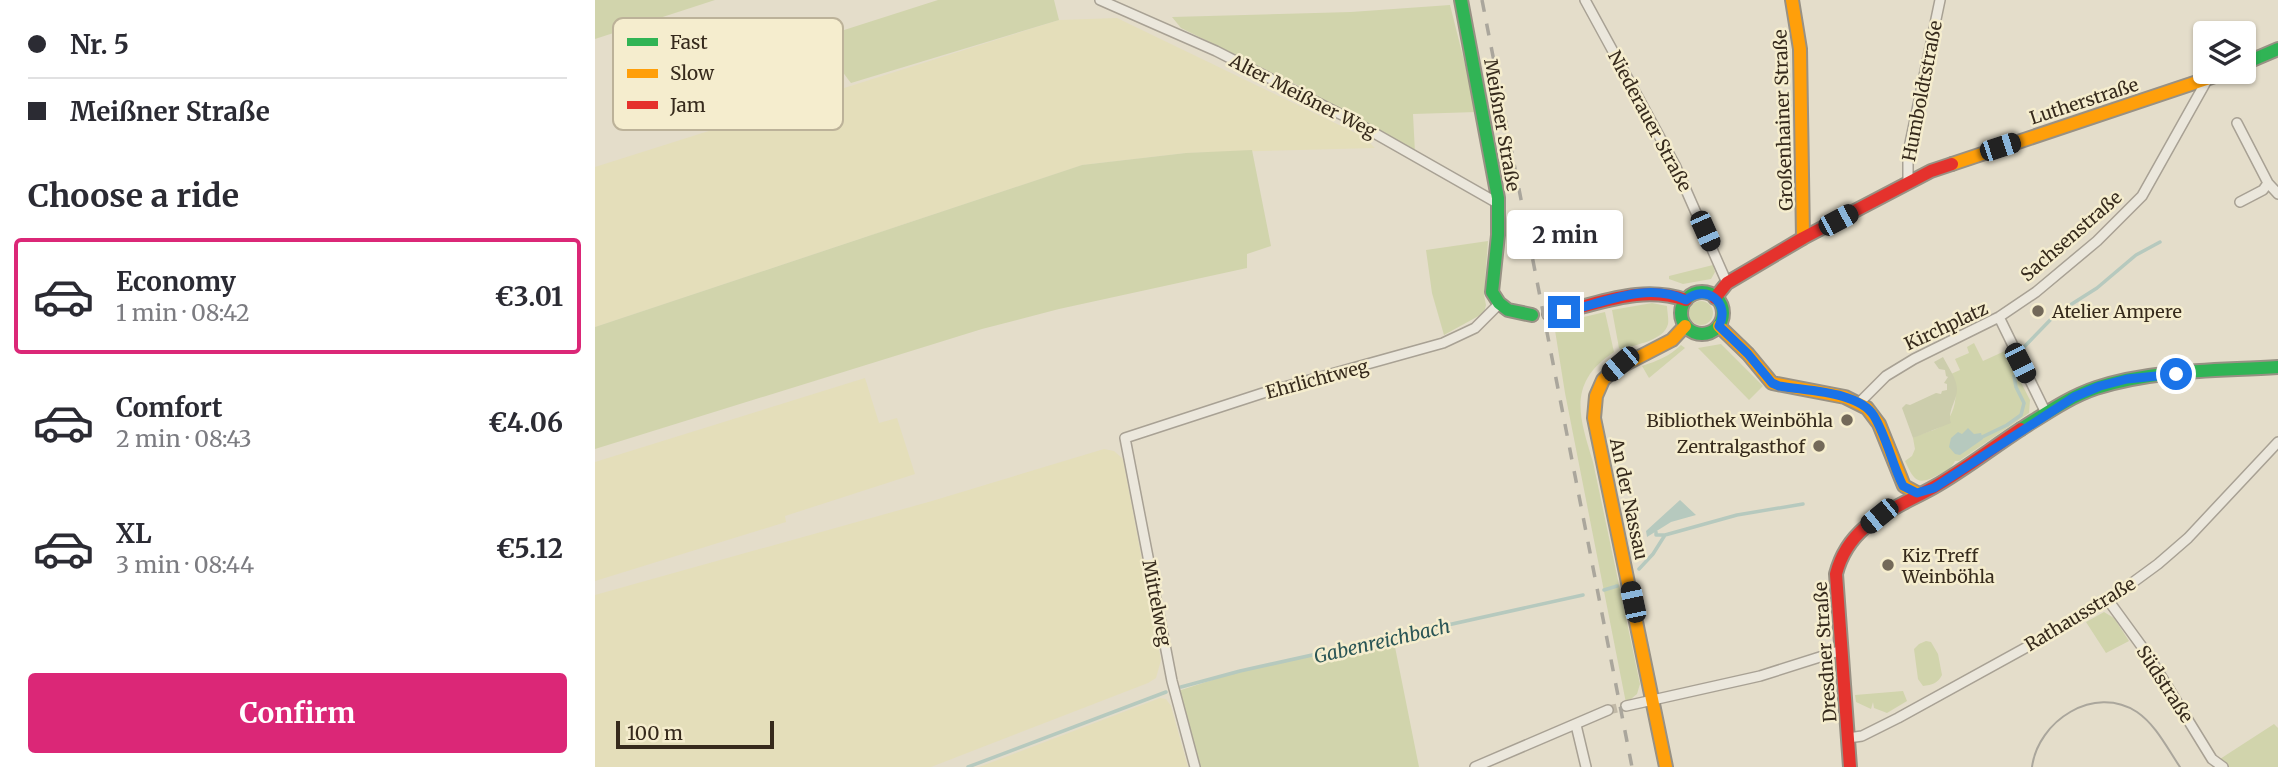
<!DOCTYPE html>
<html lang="en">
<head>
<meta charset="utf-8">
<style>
  body { margin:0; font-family:Merriweather,serif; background:#f7f7f7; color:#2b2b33; height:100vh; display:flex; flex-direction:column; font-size:26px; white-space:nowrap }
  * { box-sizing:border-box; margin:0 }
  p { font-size:23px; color:#7c7c81 }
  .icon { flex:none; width:38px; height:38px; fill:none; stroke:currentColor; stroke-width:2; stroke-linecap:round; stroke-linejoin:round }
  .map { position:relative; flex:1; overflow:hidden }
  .side { display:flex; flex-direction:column; background:#fff; width:595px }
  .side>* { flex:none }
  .hud { display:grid; align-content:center; height:154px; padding:0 28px; background:#fff }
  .buttons { position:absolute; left:1598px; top:21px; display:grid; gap:14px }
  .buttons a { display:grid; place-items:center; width:63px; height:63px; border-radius:7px; background:#fff; box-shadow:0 2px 5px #0004; font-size:35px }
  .scale { position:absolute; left:21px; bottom:18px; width:158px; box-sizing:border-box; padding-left:7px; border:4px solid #362a1c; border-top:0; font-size:19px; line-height:24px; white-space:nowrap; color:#362a1c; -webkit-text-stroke:5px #f5edce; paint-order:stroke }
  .end { position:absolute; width:32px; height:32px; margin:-16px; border:9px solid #1a73e8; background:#fff; box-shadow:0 0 0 4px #fff }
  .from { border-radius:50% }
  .bubble { position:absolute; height:49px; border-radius:7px; background:#fff; box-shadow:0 2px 5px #0004; font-size:23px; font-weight:700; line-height:49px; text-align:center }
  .car { position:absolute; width:21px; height:42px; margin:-21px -10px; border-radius:9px; box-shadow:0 0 5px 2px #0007; background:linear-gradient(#222 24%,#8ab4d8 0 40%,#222 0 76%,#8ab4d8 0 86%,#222 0) }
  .hud b { display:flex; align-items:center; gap:24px; height:66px; font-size:26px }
  .hud b+b { border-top:2px solid #e1e1e2 }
  .hud i { width:18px; height:18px; background:#2b2b33 }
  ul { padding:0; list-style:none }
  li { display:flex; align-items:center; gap:21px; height:116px; margin:0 14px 10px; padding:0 14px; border:4px solid transparent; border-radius:7px }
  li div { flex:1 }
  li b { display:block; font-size:26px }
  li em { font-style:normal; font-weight:700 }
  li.selected { border-color:#db2777 }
  li>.icon { width:63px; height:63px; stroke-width:1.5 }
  h2 { padding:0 28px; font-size:32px; line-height:84px }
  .button { display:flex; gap:14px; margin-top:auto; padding:14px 28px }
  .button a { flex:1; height:80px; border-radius:7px; background:#db2777; color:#fff; font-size:28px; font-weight:700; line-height:80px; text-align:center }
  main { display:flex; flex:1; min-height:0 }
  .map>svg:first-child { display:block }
  .farmland { fill:#e4deba }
  .green { fill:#d1d4ac }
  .cemetery { fill:#cccdac }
  .water { fill:#b6c9be }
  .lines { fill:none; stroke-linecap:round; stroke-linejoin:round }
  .stream { stroke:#b6c9be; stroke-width:3.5 }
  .street-tunnel { stroke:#c1b9a7; stroke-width:9; stroke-dasharray:9 4.5; stroke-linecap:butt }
  .street-casing { stroke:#a8a194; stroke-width:12 }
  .fast-casing { stroke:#989184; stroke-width:16 }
  .slow-casing { stroke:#989184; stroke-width:16 }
  .jam-casing { stroke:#989184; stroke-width:16 }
  .street { stroke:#ebe7dc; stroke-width:9 }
  .fast { stroke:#30b455; stroke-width:12 }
  .slow { stroke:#ff9f0a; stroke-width:12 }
  .jam { stroke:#e5322d; stroke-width:12 }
  .tram { stroke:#aaa69c; stroke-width:2 }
  .rail { stroke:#aaa69c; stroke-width:3.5; stroke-dasharray:12 12; stroke-linecap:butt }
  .route { stroke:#1a73e8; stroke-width:9 }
  .poi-dot { fill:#736959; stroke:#f5edce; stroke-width:2.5 }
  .labels { text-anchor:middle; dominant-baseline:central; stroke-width:5; stroke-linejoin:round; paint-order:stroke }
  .street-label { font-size:18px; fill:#362a1c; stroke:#f5edce }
  .poi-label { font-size:18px; fill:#362a1c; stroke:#f5edce; text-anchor:start }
  .water-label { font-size:19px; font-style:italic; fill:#2b5656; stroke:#f5edce }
  .key { fill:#f5edce; stroke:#bcb299; stroke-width:2 }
  .key-label { font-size:19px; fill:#362a1c }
</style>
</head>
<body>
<main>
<section class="side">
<div class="hud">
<b><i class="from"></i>Nr. 5</b>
<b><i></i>Meißner Straße</b>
</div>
<h2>Choose a ride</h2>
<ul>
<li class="selected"><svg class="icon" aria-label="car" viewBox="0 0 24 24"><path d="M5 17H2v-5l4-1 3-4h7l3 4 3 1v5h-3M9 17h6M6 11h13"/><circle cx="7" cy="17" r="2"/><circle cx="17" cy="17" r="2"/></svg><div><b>Economy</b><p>1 min · 08:42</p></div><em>€3.01</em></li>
<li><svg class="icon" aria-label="car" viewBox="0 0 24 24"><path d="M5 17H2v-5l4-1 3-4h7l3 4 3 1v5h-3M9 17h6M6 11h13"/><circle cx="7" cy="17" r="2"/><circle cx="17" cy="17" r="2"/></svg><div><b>Comfort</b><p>2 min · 08:43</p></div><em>€4.06</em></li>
<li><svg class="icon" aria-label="car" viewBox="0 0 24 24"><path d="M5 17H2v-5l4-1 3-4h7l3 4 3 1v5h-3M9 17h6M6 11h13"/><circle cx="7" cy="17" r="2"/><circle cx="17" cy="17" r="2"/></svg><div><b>XL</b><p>3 min · 08:44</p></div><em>€5.12</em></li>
</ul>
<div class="button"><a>Confirm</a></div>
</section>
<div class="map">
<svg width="1683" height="767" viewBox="0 0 1683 767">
  <rect width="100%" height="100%" fill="#e4ddca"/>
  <path class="farmland" d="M522 18 769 137 780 148 591 153 487 165 0 327V167L464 20Z
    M270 378 284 423 302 418 320 474 190 516 191 522 0 581V462Z
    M509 449 519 451 528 459 566 660 561 678 553 683 336 767H0V595L337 501Z
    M565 698 571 699 576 706 593 767H384Z"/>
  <path class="green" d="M0 0H120L0 39Z
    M343 0H459L464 20 256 83C240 64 239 54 246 31Z
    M855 5 882 112 818 114 820 153 712 90 586 28 577 17 756 12Z
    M657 150 676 246 652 254V268L464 309 387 329 0 449V327L487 165 591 153Z
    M893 241 889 295 891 305 889 313 849 335 837 293 831 250Z
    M1118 265 1120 272 1116 279 1088 284 1074 279V276Z
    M1094 313a12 12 0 1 1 24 0a12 12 0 1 1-24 0Z
    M1057 303 1072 306C1072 311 1074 319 1073 324 1069 341 1040 344 1027 350L1024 348 1017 310Z
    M1010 312 1019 352C972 383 984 416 998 462L1045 684 1042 694 1031 703 970 393 959 324Z
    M1379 343 1388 361 1412 350 1416 363 1435 400 1434 413 1364 461H1360C1356 469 1351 471 1343 475 1323 486 1319 481 1310 461L1317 456 1320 449 1318 438C1326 433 1336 432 1345 427 1361 418 1365 388 1356 374L1365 370 1360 359 1374 353 1372 347Z
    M1126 344 1168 386 1154 400 1103 348Z
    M1086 345 1090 348 1054 378 1047 366C1062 361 1075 356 1086 345Z
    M1509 612 1519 618 1534 641 1511 653 1491 622Z
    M798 637 824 767H605L583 691 645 671Z
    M1331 641 1336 642 1343 654 1347 675C1343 683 1337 685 1328 686L1323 679 1319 649 1324 644Z
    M1308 691 1312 701 1292 713 1279 708 1278 702 1276 709 1261 702 1260 695Z
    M1679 724 1683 728V767H1633L1625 759Z"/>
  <path class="cemetery" d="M1348 357C1353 367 1362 379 1362 389 1362 401 1352 411 1356 423L1318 438 1307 408 1311 404 1315 405 1341 393 1346 394 1347 391 1352 390V384L1349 383 1353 377 1351 376 1350 370 1344 369 1339 362Z"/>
  <path class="water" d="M1373 428 1379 434 1386 433 1388 439 1365 455 1360 454 1354 447 1356 438 1363 432 1367 434Z
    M1085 500 1101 515 1076 522 1052 537 1051 531Z"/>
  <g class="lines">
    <path class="stream" d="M1428 348 1461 314 1502 288 1541 255 1565 242
      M1385 438 1412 425 1426 415 1429 403 1421 387 1419 376
      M1061 532V535H1070
      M1044 569 1058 554 1070 535 1142 515 1208 504
      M1009 590 1022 586
      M586 687 645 671 988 595
      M373 767 571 692"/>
    <path class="street-tunnel" d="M1013 710 1031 706"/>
    <g class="street-casing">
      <path id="street" d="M505 0 621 51 751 117 904 204
        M990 0 1080 165 1132 283
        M1642 123 1673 183 1683 194
        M1313 182V153L1345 0
        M1645 202 1668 190 1673 183
        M1404 317 1451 413
        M1265 402 1291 376 1319 359 1404 317 1441 292 1502 241 1547 196 1612 80
        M1513 600 1553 655 1617 759 1628 767
        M1031 706 1165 676 1247 650
        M981 725 991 767
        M1253 738 1267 736 1303 718 1463 630 1533 586 1563 564 1593 538 1683 442
        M600 767 577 681 530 438 668 393 848 343 880 328 904 304
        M880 767 1013 710"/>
    </g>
    <g class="fast-casing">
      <path id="fast" d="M866 0 903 198V235L897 292 904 303 913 310 937 315
        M1648 64 1683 49
        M1086 313a21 21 0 1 1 42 0a21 21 0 1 1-42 0Z
        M1426 429C1450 414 1474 397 1501 388 1560 369 1622 371 1683 367"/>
    </g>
    <g class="slow-casing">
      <path id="slow" d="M1197 0 1205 49 1208 238
        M1357 164 1632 72
        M1124 326 1153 354 1177 383 1250 397 1272 408 1284 424 1309 486 1322 493
        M1071 767 999 418 1001 396 1008 380 1019 370 1077 340 1090 326"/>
    </g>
    <g class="jam-casing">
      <path id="jam" d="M1120 298 1132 283 1208 238 1336 171 1357 164
        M954 314C1002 306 1042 284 1091 300
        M1255 767 1241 574C1254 523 1298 510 1339 487 1369 470 1397 448 1426 429"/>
    </g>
    <use href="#street" class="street"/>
    <use href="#fast" class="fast"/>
    <use href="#slow" class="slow"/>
    <use href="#jam" class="jam"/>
    <path class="tram" d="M1437 767C1443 721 1499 684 1542 712 1561 725 1572 748 1585 767"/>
    <path class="rail" d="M887 0 1037 767"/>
  </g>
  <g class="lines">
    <path class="route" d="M969 312C1009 303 1051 281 1091 300 1111 283 1136 303 1124 326L1153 354 1177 383 1184 386C1211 391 1264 391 1279 416 1292 438 1297 464 1308 486L1322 493 1339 488 1479 397 1505 386 1532 379 1581 374"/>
  </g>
  <g class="poi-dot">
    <circle cx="1443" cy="311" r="7"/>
    <circle cx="1252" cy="420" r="7"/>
    <circle cx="1224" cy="446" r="7"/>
    <circle cx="1293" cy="565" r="7"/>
  </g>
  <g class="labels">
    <g class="street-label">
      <text transform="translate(1327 91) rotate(-79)">Humboldtstraße</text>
      <text transform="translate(708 96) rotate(27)">Alter Meißner Weg</text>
      <text transform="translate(1489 101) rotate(-18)">Lutherstraße</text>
      <text transform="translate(1188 120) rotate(-92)">Großenhainer Straße</text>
      <text transform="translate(1055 121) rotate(62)">Niederauer Straße</text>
      <text transform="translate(907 125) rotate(80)">Meißner Straße</text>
      <text transform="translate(1476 236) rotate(-41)">Sachsenstraße</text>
      <text transform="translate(1351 326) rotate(-25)">Kirchplatz</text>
      <text transform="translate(722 379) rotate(-15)">Ehrlichtweg</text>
      <text transform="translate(1034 499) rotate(78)">An der Nassau</text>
      <text transform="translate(562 603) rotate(79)">Mittelweg</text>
      <text transform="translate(1485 614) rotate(-31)">Rathausstraße</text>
      <text transform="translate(1230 652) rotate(-94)">Dresdner Straße</text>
      <text transform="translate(1570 684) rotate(57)">Südstraße</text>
    </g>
    <g class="poi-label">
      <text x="1457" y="311">Atelier Ampere</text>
      <text x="1238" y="420" text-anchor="end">Bibliothek Weinböhla</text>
      <text x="1210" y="446" text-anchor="end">Zentralgasthof</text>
      <text x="1307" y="555">Kiz Treff<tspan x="1307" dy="21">Weinböhla</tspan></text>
    </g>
    <g class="water-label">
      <text transform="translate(787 641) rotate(-13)">Gabenreichbach</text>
    </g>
  </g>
  <rect x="18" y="18" width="230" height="112" rx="10" class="key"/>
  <rect x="32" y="38" width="31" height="8" fill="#30b455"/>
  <rect x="32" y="69" width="31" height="9" fill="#ff9f0a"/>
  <rect x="32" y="101" width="31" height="8" fill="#e5322d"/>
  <g class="key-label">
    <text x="75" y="49">Fast</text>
    <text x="75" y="80">Slow</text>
    <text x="75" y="112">Jam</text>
  </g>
</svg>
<div class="buttons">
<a><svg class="icon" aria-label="layers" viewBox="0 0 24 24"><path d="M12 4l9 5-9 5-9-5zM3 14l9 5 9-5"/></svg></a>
</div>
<div class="scale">100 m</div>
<i class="end from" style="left:1581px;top:374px"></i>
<i class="end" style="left:969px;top:312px"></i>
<div class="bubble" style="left:912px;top:210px;width:116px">2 min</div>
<i class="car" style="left:1405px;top:147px;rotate:72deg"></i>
<i class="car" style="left:1243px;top:220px;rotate:62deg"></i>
<i class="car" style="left:1110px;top:231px;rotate:156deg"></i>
<i class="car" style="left:1425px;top:363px;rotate:153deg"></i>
<i class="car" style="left:1025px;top:364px;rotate:230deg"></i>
<i class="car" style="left:1284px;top:516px;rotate:231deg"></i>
<i class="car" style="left:1038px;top:602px;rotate:348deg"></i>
</div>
</main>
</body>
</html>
